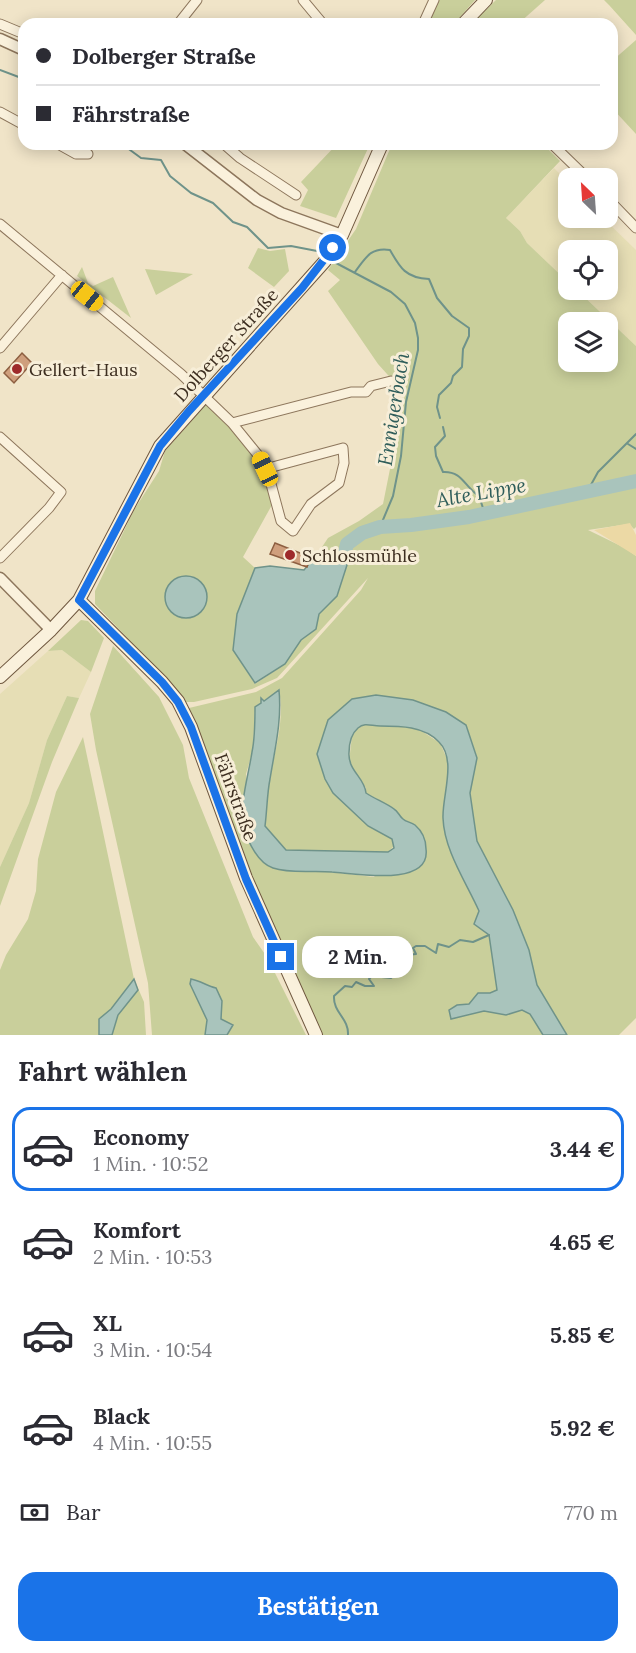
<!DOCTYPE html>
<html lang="de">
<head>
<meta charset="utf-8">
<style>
  body { margin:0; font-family:Lora,serif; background:#f2f2f3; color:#2b2b33; height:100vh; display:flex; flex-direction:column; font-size:22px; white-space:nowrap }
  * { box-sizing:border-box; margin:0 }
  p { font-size:20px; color:#7c7c81 }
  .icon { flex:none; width:33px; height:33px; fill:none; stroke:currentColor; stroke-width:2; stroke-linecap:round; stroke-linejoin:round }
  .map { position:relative; height:1035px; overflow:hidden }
  .side { display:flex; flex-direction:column; background:#fff; flex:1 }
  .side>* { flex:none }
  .banner { position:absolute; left:18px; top:18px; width:600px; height:132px; border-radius:18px; box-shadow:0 3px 15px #0003; display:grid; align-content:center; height:132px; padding:0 18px; background:#fff }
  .needle { width:39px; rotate:335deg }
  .fabs { position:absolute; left:558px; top:168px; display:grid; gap:12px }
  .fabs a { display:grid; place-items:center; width:60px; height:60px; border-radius:12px; background:#fff; box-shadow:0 3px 15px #0003; font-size:30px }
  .end { position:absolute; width:27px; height:27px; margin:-14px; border:8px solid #1a73e8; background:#fff; box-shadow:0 0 0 3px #fff }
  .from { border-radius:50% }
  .bubble { position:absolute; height:42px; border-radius:18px; background:#fff; box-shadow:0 3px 15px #0003; font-size:20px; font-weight:700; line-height:42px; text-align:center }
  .car { position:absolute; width:18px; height:36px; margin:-18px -9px; border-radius:8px; box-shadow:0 0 4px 2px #0007; background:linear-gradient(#f5c518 24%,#345 0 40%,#f5c518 0 76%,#345 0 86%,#f5c518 0) }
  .banner b { display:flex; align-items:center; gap:21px; height:57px; font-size:22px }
  .banner b+b { border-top:2px solid #e1e1e2 }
  .banner i { width:15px; height:15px; background:#2b2b33 }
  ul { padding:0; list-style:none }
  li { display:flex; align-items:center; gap:18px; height:84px; margin:0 12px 9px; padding:0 6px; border:3px solid transparent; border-radius:18px }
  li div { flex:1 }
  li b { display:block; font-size:22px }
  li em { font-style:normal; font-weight:700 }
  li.on { border-color:#1a73e8 }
  li>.icon { width:54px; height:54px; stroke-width:1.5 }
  h2 { padding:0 18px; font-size:27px; line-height:72px }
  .pay { display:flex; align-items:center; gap:15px; height:66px; padding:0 18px; font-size:22px }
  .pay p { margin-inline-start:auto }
  .action { display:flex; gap:12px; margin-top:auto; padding:12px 18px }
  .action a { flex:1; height:69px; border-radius:18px; background:#1a73e8; color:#fff; font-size:24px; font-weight:700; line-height:69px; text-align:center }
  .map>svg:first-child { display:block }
  .farmland { fill:#e6deb5 }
  .green { fill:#c9cf9b; fill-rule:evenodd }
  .sand { fill:#ecd9a5 }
  .water { fill:#a9c4bc; stroke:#6f938a; stroke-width:1.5 }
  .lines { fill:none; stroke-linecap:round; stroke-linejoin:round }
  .stream { stroke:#6f938a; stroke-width:2 }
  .river { stroke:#a9c4bc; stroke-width:14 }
  .building { fill:#cf9f7d; stroke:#8d5f41; stroke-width:1.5 }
  .minor-casing { stroke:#8d765c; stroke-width:11 }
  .tertiary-casing { stroke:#8d765c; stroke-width:13 }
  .secondary-casing { stroke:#6f573f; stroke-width:14 }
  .minor { stroke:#faf1dc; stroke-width:9 }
  .tertiary { stroke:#faf1dc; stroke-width:10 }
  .secondary { stroke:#faf1dc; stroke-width:12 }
  .route { stroke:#1a73e8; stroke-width:8 }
  .poi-dot { fill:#9e2a2b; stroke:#f7eed8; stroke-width:2 }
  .labels { text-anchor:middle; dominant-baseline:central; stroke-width:6; stroke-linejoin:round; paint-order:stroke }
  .street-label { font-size:18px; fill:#3d2e20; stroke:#f7eed8 }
  .poi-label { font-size:18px; fill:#3d2e20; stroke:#f7eed8; text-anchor:start }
  .water-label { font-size:20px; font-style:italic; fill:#2f5d5a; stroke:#f7eed8 }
</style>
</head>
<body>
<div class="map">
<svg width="636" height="1035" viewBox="0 0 636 1035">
  <rect width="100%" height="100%" fill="#f0e4c8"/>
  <path class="farmland" d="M554 168 568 182V218H603L636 250V346L577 290H608V250H597L594 248 591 250H568V282L527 243 520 231 506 218Z
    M62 650 91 672 79 698 67 696 47 740 29 803 0 867V694L48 651Z"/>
  <path class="green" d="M436 0H475L454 24H425Z
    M496 0H545L518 24H487L485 22 482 24H471Z
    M604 0H636V35L609 5Z
    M636 40V134L612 108V61Z
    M337 144H370L336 218 300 206 308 190 301 182Z
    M392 144H543L560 161 506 218 520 231 527 243 568 282V290H577L636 346V527L634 529 629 524 588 530 625 548 636 556V1018L619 1035H567L537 985 529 950 513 910 477 841 470 793 477 757 466 725 328 720 317 754 368 826 392 839 395 845 388 852 285 850 265 826C267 811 267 794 270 779 275 749 285 720 279 690L263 701 262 698 261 703 255 707 253 750 246 774 247 789 242 808 243 827 255 852 292 871 315 870 374 877 416 826 401 818 395 809 366 793V788L349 762 352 736 357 729 365 724H395L420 730 440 743 448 761 446 837 489 935 497 990 490 993H478L469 1004 457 1005 449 1010 451 1019 484 1011 506 1015 522 1010 530 1014 543 1035H320L261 905 223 805 189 708 256 692 282 678 361 590 368 578 277 678 252 689 194 702H185L174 687 95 604V591L134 510 159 471 165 451 209 401 259 459 273 503 243 557 255 568 237 614 233 650 255 684 285 664 291 652 301 640 316 629 319 614 337 596 344 556 318 553 328 538 359 521 383 504 405 394 378 364 328 291 340 280 328 270 356 229ZM568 322H608V362H568Z
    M258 248 270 251 285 249 289 271 274 287 248 268Z
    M82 267 88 283 93 286 113 277 131 318 77 276Z
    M145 269 193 274 156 295Z
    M81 620 88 621 104 638 91 672 62 650 48 651Z
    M113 646 159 697 183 745 189 778 253 937 267 957 306 1035H152L148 983 96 750 90 714Z
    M67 696 79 698 52 762 0 906V867L29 803 47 740Z
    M83 737 134 979 144 1002 146 1035H0V970L6 955 28 919 36 891 38 859 56 792Z"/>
  <path class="sand" d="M630 523 636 535V556L594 530Z"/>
  <path class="water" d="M318 553 344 556 347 565 337 596 319 614 316 629 301 640 285 664 255 683 233 650 237 614 255 568 270 566 304 570Z
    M165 597a21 21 0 1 1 42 0a21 21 0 1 1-42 0Z
    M279 690C282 721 275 748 270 779 267 794 267 811 265 826L286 850 388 852 394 848 392 839 368 826 333 793 325 779 317 754 328 720 352 699 376 695 413 700 446 712 466 725 477 758 470 793 477 841 513 910 529 950 537 985 567 1035H543L530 1014 522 1010 506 1015 484 1011 451 1019 449 1010 457 1005 469 1004 478 993H490L497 990 489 935 474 924 479 911C466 882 444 850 443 818 442 796 457 760 439 742 424 726 400 726 380 726 371 726 365 722 358 728 351 734 349 744 349 753 348 771 365 778 366 793 375 799 386 803 394 809 398 811 399 816 403 819 406 822 411 822 415 825 422 831 426 840 426 849 431 888 353 873 332 872 313 870 291 874 273 868 258 863 248 842 244 828 238 809 249 773 252 752 255 738 255 722 255 707L261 703V698L264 701Z
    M134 979 138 990 118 1015 112 1035H99V1019L111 1009Z
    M191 979C201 981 207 986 216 988L222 1001 221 1019 233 1025 227 1035H205L207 1020 190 984Z"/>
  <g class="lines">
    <path class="stream" d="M0 70 24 79
      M559 144 565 151
      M126 147 141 158 161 160 170 176 191 193 213 203 233 222 247 227 268 248 291 246 317 251
      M336 263 391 292 405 304 415 323 418 338V350L406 402 401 456 393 496 380 527
      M355 272C366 257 371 247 390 250 400 268 406 278 429 279L437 298 452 316 469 328V336L463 349 462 367 453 376 451 383 439 395 437 407 440 418
      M443 427 445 436 435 447 436 456 443 472C463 471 464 487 479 496L485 514
      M628 444 636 449
      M587 492 598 472 636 434
      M348 1035C349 1018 333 1013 334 996L345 986 352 987 356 982 365 986H374L369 979 372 976 391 978 401 969 398 956 416 954 413 948 416 946H425L436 953 438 944 449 947 460 940 473 942 489 935"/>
    <path class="river" d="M344 556 347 544 362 533 380 527 411 525 469 517 636 481"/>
  </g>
  <path class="building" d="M22 353 32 363 14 383 4 373Z
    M275 543 310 557 307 567 270 554Z"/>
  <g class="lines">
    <g class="minor-casing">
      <path id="minor" d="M303 0 323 24
        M0 24 24 34
        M178 24 197 0
        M423 24 434 0
        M0 112 24 125
        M58 144 76 154H88
        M224 144 240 158 296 195
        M552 144 587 178
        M608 199 636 228
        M0 224 181 374 232 423 258 455 271 484 281 521 293 531 311 504 339 483 344 463 343 448 265 469
        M0 348 62 275
        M232 423 351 392H366L371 386 391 381
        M0 437 61 492 49 508 0 558"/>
    </g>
    <g class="tertiary-casing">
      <path id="tertiary" d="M0 39 24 50
        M185 144 257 200 281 213 342 235
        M0 578 51 630"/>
    </g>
    <g class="secondary-casing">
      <path id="secondary" d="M463 24 486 0
        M79 600 162 682 178 701 191 727 246 878 316 1035
        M0 677 51 630 79 600 160 446 325 261 342 235 382 144"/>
    </g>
    <use href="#minor" class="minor"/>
    <use href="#tertiary" class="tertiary"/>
    <use href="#secondary" class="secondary"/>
  </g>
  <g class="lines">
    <path class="route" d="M281 957 246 879 191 727 178 702 162 682 79 600 160 446 189 411 302 288 333 248"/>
  </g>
  <g class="poi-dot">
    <circle cx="17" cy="369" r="6"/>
    <circle cx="290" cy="555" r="6"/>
  </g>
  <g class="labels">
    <g class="street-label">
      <text transform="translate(226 345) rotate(-48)">Dolberger Straße</text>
      <text transform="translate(236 797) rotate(70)">Fährstraße</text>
    </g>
    <g class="poi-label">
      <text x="29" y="369">Gellert-Haus</text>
      <text x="302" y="555">Schlossmühle</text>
    </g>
    <g class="water-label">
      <text transform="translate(393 409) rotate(-81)">Ennigerbach</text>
      <text transform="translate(481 492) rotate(-10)">Alte Lippe</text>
    </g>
  </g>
</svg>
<div class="fabs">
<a><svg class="needle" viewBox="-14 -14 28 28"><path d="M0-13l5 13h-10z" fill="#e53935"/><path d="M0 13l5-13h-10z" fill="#7c7c81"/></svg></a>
<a><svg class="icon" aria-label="locate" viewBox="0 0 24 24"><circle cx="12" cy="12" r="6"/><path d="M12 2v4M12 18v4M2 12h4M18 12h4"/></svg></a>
<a><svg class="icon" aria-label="layers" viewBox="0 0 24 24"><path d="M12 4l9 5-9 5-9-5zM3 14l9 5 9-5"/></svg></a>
</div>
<i class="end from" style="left:333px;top:248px"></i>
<i class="end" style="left:281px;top:957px"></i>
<div class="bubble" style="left:302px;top:936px;width:111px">2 Min.</div>
<i class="car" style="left:87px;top:296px;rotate:129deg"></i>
<i class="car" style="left:265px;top:469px;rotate:335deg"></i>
<div class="banner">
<b><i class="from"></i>Dolberger Straße</b>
<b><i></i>Fährstraße</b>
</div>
</div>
<section class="side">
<h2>Fahrt wählen</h2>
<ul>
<li class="on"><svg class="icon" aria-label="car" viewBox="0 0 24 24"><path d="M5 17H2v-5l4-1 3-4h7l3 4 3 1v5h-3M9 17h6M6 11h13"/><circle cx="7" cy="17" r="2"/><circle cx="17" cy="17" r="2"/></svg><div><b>Economy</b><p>1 Min. · 10:52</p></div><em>3.44 €</em></li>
<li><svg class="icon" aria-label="car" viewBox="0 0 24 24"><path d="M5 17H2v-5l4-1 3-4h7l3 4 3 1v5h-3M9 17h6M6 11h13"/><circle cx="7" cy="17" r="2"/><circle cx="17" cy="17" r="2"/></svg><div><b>Komfort</b><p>2 Min. · 10:53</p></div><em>4.65 €</em></li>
<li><svg class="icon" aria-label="car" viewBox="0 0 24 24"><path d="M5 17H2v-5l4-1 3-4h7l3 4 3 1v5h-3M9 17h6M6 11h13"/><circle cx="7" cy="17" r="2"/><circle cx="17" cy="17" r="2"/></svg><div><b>XL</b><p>3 Min. · 10:54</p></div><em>5.85 €</em></li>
<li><svg class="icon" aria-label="car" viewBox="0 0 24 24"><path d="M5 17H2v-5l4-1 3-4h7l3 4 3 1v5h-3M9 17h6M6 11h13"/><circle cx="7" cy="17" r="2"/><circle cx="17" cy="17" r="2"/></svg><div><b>Black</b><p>4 Min. · 10:55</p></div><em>5.92 €</em></li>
</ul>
<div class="pay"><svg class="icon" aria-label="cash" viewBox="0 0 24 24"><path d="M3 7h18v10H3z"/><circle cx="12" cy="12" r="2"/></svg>Bar<p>770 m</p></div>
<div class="action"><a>Bestätigen</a></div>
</section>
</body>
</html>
